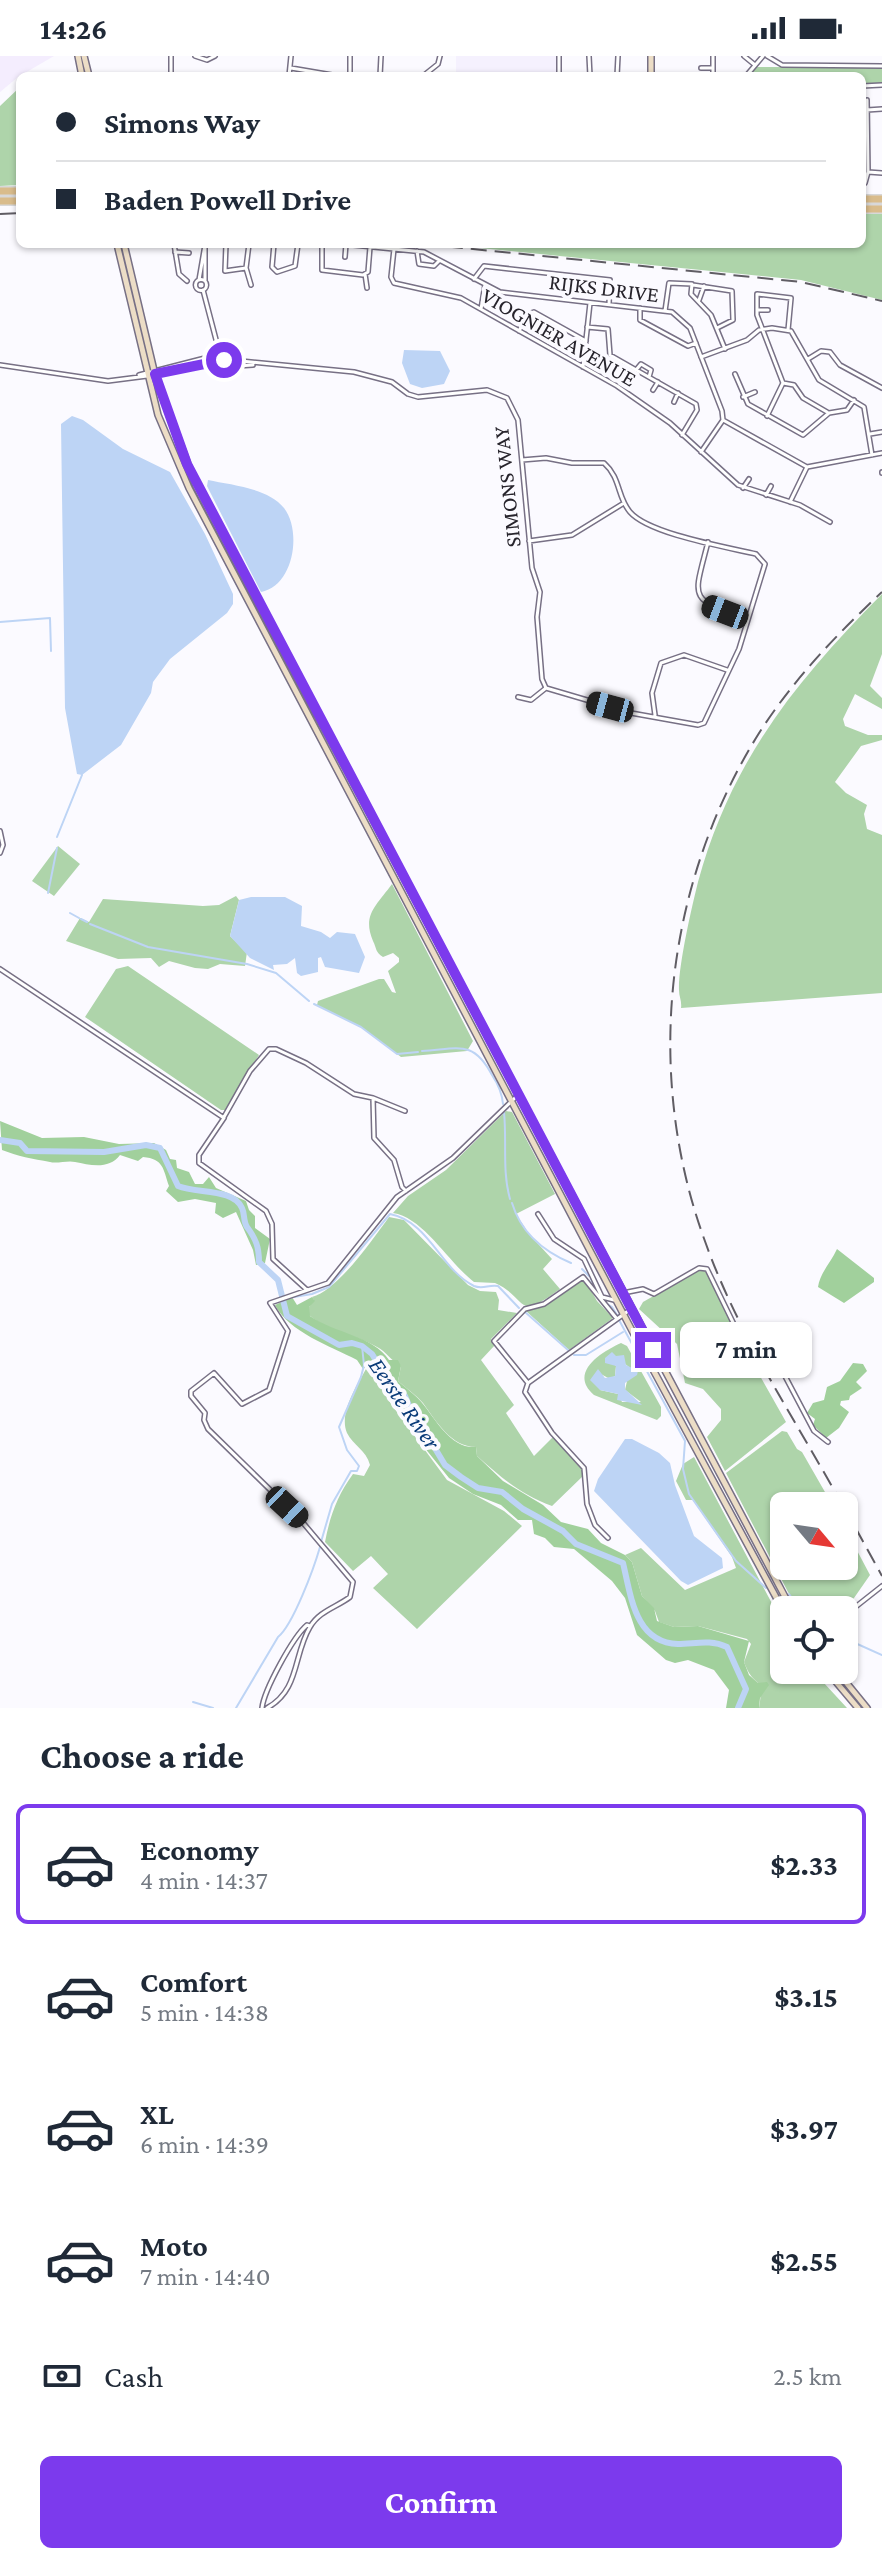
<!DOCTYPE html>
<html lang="en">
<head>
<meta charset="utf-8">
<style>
  body { margin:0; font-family:"Crimson Pro",serif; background:#f6f6f7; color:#1f2937; height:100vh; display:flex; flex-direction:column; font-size:30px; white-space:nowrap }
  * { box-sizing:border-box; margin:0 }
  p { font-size:26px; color:#747a83 }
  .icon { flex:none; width:44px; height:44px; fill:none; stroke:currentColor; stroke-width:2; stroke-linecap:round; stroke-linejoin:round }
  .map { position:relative; height:1652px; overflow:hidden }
  .side { display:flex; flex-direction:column; background:#fff; flex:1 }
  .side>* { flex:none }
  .hud { position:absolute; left:16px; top:16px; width:850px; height:176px; border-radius:12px; box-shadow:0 2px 6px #0004; display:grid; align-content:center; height:176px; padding:0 40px; background:#fff }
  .needle { width:52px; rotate:119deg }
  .buttons { position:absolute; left:770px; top:1436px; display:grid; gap:16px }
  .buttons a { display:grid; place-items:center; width:88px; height:88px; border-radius:12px; background:#fff; box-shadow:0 2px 6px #0004; font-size:40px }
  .end { position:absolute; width:36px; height:36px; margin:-18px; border:10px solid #7c3aed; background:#fff; box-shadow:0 0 0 4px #fff }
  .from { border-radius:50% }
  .bubble { position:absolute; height:56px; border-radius:12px; background:#fff; box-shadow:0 2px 6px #0004; font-size:26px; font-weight:700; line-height:56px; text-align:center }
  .car { position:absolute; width:24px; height:48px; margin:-24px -12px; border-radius:10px; box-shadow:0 0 6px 2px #0007; background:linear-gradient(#222 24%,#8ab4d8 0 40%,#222 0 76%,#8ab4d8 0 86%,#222 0) }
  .hud b { display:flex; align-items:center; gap:28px; height:76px; font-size:30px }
  .hud b+b { border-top:2px solid #e0e1e3 }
  .hud i { width:20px; height:20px; background:#1f2937 }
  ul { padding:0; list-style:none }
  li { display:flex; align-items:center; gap:24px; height:120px; margin:0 16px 12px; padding:0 24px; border:4px solid transparent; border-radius:12px }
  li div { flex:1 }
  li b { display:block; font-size:30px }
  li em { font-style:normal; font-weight:700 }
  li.active { border-color:#7c3aed }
  li>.icon { width:72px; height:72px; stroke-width:1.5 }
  h2 { padding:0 40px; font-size:36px; line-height:96px }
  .pay { display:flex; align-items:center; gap:20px; height:88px; padding:0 40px; font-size:30px }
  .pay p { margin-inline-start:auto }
  .button { display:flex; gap:16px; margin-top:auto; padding:16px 40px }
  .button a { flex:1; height:92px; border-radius:12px; background:#7c3aed; color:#fff; font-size:32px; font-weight:700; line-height:92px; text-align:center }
  .status { display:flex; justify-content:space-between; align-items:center; height:56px; padding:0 40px; background:#fff; direction:ltr }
  .status svg { height:22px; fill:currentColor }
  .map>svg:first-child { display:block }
  .commercial { fill:#f4edfe }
  .built { fill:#f5f1fe }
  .green { fill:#aed4aa; fill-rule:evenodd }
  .forest { fill:#a1d09c }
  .water { fill:#bdd4f5 }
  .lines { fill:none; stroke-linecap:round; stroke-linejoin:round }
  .stream { stroke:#bdd4f5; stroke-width:2 }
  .river { stroke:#bdd4f5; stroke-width:6 }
  .street-casing { stroke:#777085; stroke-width:6 }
  .secondary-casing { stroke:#777085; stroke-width:8 }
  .primary-casing { stroke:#d8d8d9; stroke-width:10 }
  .street { stroke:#fff; stroke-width:3 }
  .secondary { stroke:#ecddc6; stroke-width:5 }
  .primary { stroke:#d9bc8c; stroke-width:7 }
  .rail { stroke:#605d64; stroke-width:2; stroke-dasharray:16 8; stroke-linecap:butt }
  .route { stroke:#7c3aed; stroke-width:10 }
  .labels { text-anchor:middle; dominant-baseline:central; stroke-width:8; stroke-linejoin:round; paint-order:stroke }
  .street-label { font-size:22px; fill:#27242c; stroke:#fbfaff }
  .water-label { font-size:24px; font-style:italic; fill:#093a78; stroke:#fbfaff }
</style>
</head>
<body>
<div class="status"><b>14:26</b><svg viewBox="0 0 49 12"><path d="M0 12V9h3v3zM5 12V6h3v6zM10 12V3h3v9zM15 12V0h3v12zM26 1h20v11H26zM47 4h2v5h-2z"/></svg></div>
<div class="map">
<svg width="882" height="1652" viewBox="0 0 882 1652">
  <rect width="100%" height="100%" fill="#fbfaff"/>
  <path class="commercial" d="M0 0H54L18 21 0 36Z"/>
  <path class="built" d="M456 0H556V20H456Z"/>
  <path class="green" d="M755 11H882V28H862V20H748Z
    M20 31V129L0 130V50Z
    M862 156H882V244L801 224 439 188H862Z
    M882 538V598L870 630 882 642V653L855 638 843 663 845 670 868 679H882V684L861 690 835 726 846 737 867 749 864 758 867 773 882 779V937L681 952C682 945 679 941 679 934 678 911 692 850 698 826 731 705 795 626 882 538Z
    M58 790 80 808 54 840 32 825Z
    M392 828 473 985 467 995 401 1001 361 971 317 949 318 945 379 923H384L392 936 396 937 388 915 399 906V902L393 897 383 901C375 896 377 893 373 885 362 859 376 850 392 828Z
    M236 840 239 844 230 880 247 896 245 910 220 908 208 913 195 912 169 905 159 911 151 902 118 903 66 885 80 862 89 866 103 843 203 850 219 849Z
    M128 910 259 999 225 1054H221L85 961 116 913Z
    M506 1055 512 1056 555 1138 516 1158 529 1178 552 1203 543 1213 560 1233C514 1267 529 1242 495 1227L474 1226C447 1205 424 1162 393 1157L408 1140 446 1114Z
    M389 1161 404 1164 468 1229 480 1235 496 1236 499 1244 498 1254 517 1257 491 1283 495 1289 481 1304 514 1349 506 1357 534 1400 553 1381 584 1414 583 1420 552 1450C520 1438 503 1423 477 1400L476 1391C451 1391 436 1365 423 1347 416 1339 407 1333 398 1325L401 1310C390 1304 387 1296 377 1291 355 1278 329 1276 309 1259V1251L314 1244 312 1241C338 1234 373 1183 389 1161Z
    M701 1213 708 1216 743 1290 786 1366 725 1415 707 1381 721 1364V1353L703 1333 685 1327 677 1288 639 1253 643 1246Z
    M579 1223 585 1224 597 1245 613 1262 569 1294 526 1255 543 1251Z
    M621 1287 627 1290 661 1351V1360L657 1364 594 1339C568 1317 601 1296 621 1287ZM616 1300 630 1312 625 1334 641 1346H622L618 1338 600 1334 599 1317 610 1323 615 1320 616 1310 613 1307Z
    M368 1309 391 1348 447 1424 504 1455 522 1470 417 1573 373 1532 388 1518 371 1500 353 1515 325 1486C330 1460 337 1440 353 1418L364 1420 370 1409C366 1394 353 1389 347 1377 338 1356 359 1327 368 1309Z
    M782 1375 787 1376 797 1393 802 1396 833 1450H784V1510H844V1470L870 1519 854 1542 841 1554H801L788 1536 726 1417Z
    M694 1401 784 1570V1614H812L847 1652H759C765 1616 755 1636 744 1606L751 1588 747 1583 698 1570 674 1571 659 1566 655 1555 642 1540 632 1506 625 1499 641 1492 685 1534 736 1512 732 1501 693 1444H686L676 1425 683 1408Z"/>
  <path class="forest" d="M0 1065 42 1082 84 1081 119 1088 154 1087 166 1094 170 1103 176 1104 177 1112 189 1116 195 1128H203L209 1121 216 1132 246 1145 249 1154 255 1160V1172L270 1183 265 1207 256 1209 253 1194 236 1156 223 1162 215 1157 216 1147 195 1143 178 1146 166 1135 169 1130C163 1113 164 1103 143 1101L138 1105 120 1099C109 1114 90 1109 75 1106 68 1104 57 1108 50 1106 33 1103 17 1100 2 1094Z
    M837 1193 874 1222V1226L844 1247 818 1231C820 1217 831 1206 837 1193Z
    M292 1241 297 1249 312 1241 315 1245 309 1251 310 1260C334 1277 374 1280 389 1304H398L401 1310 398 1325C407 1333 416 1339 423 1348 436 1364 451 1393 476 1391L477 1400 503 1425 543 1449 561 1466 588 1473 601 1487 625 1499 632 1506 642 1540 654 1552 657 1565 674 1571 698 1570 749 1585 744 1606 749 1619 758 1627 767 1626 769 1629 760 1642 759 1652H726L729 1634 714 1614 688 1604 675 1607 666 1604 637 1579 625 1542 612 1525 574 1493 554 1491 545 1482 534 1478 532 1464H518L501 1449 473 1438 449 1422 420 1386 418 1377 402 1355 391 1345 374 1314 368 1310 363 1313 357 1304C330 1290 289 1276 275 1249Z
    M853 1307 863 1308 867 1315 856 1326 862 1332 850 1340 849 1344 841 1345 840 1349 849 1356 839 1372 826 1382 813 1369 815 1363 807 1357 813 1347 824 1344 827 1331 840 1325Z"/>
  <path class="water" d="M404 294 440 295 450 315 444 328 422 332 410 328 402 307Z
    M72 360 83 364 123 393 170 416 205 478 233 538V548L227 557 170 603 153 626 151 637 121 689 82 719 77 718 65 652 61 368Z
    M208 424C231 429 268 432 284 452 302 475 294 530 261 536L211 438 207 430Z
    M251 841H285L302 850 301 870 321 876 330 882 337 876 355 878 365 901 359 917 325 911 321 901 318 902V916L301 920 297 917 295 902 287 908 273 909 274 914 250 902 230 880 239 844Z
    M612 1296 616 1300 624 1299 626 1309 638 1315 637 1319 625 1327V1333L642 1349 617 1344 618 1338 600 1334 590 1324 598 1313 605 1322 615 1320 616 1310 605 1307V1302Z
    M625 1383H632L659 1397 670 1407 675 1429 694 1480 722 1502 723 1512 688 1529 681 1525 594 1435 598 1423Z"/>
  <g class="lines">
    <path class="stream" d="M0 566 50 562 51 595
      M57 781 82 719
      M48 837 57 792
      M70 857 79 862
      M81 863 87 866
      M90 868 148 891 247 908 276 917 309 945
      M314 948 361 971 397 998 418 996
      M422 995C458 993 473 983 492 1019 498 1028 502 1037 503 1048
      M504 1056C507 1085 502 1115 510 1143
      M512 1147C521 1177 545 1196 571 1207
      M582 1213 589 1220
      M591 1223 596 1235
      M288 1242 312 1238 329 1231 390 1158C430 1166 440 1213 474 1230 483 1234 489 1228 498 1230L519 1252
      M604 1246 612 1251 617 1259
      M525 1256 568 1294
      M619 1264 685 1385 683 1413 689 1438 736 1505 766 1532
      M574 1299H586L623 1276
      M321 1486 332 1448 351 1415H357L359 1410 347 1394 339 1371 361 1321 364 1309 362 1290
      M789 1538 801 1554
      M844 1582 882 1599
      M193 1646 213 1652
      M236 1652 278 1581C293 1569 314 1512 320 1491"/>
    <path class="river" d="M0 1084 20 1087 27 1095 104 1096 146 1089 160 1092 178 1130C197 1138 233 1132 242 1152 245 1158 243 1165 247 1171 256 1183 259 1191 259 1206L278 1224 287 1260 339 1289 352 1287 362 1290 372 1298 391 1329 405 1340 419 1374 430 1384 445 1409 461 1421 478 1432 502 1436 523 1453 563 1475 576 1488 623 1507C631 1540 635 1587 678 1588 695 1588 710 1583 727 1591L746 1633 738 1652"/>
    <g class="street-casing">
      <path id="street" d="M195 0 207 4 215 0
        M589 0 590 20
        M713 0V20
        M744 0 755 9
        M767 0 782 9 882 10
        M291 12 338 20
        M701 12H713
        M171 20V0
        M289 20 291 0
        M350 20V0
        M380 20 381 0
        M423 20 438 8 440 0
        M559 20V0
        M617 20 618 0
        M746 20 763 0
        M862 30 882 29
        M867 54 882 53
        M868 116 882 117
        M865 127 868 116 867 44
        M174 188 179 218 187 225
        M226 188 225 215 246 212
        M249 188 246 212 251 229
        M274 188 272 211 277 216 295 210 298 188
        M322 188V214L363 219 368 216 370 191
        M343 188 424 196 500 236 672 256 690 272 722 355 723 364
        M394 193 391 221 394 227 461 242 617 330 670 367 738 429 800 449 830 466
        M417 195 419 208 434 210 439 205
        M175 196 189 197
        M345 201 346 188
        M365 218 367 232
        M474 223 484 210 610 224 609 248
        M195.5 229a5.5 5.5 0 1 1 11 0a5.5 5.5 0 1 1-11 0Z
        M199 224 205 189
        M205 225V188
        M693 229 732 235 733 264 717 272
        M203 234 219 295
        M699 244 704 230
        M640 252V264L688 290 696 287
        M481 253 485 229
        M757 254H768
        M665 255 669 227 692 228 691 238 711 259 725 293
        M587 271 608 273 610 299 696 348 697 354 682 379
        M519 275 528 258 534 256 586 285
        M213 301a6 6 0 1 1 12 0a6 6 0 1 1-12 0Z
        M225 299 237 305
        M701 301 747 284 759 274 772 272 791 275 819 324 864 351 872 399
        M808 303 821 295 830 296 840 309 882 332
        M241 305 354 316 392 326 408 338 418 341 487 334 507 342 518 364 532 512 540 536 537 561 542 623 546 632
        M221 306 237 310 253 309
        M0 309 108 325 147 320 214 305
        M583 311 590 247
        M636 314 641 308 651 314 649 321
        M735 318 748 348 803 379 829 357 847 354 854 344
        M139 319 213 300
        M783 327 794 329 803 342 827 356
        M653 334 658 326
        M743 341 755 336
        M674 346 678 337
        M767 360 783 327 757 259V238L791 242 788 274
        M723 364 807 411 790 446
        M870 378 882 376
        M701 396 723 364
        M522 404 546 402 572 407H604C621 422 617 441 630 456 649 478 726 491 756 498L765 508 739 593 704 667 698 669 631 657 546 632
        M807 411 882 397
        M882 417V416
        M743 432 749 423
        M766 439 771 430
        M529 485 572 479 624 447
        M708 486C693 545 688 541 746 564
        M518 641 531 644 546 632
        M655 659 652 637 661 607 684 599 727 614
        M0 775 3 789 0 797
        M0 913 224 1062 199 1099V1107L266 1155 272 1168 273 1203 307 1234
        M405 1055 373 1042 374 1082 394 1104 402 1131 406 1135
        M224 1061 250 1015 269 993H276L306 1007 354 1038 373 1042
        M538 1158 554 1183 584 1203 602 1241 614 1244
        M628 1236 643 1233 654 1238 699 1212 707 1213 744 1289 749 1294 753 1291
        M756 1290 767 1286 814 1375 828 1386
        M528 1327 494 1285 525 1253 544 1248 583 1221 617 1263
        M608 1482 595 1469 587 1448 584 1412 552 1377 525 1336 528 1327 631 1253
        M844 1560 882 1530
        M262 1652C264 1634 293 1581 307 1569L310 1570
        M267 1652C300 1634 293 1599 310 1571 319 1555 337 1551 350 1541L353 1526 299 1462 208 1373 204 1364 205 1357 191 1340V1335L214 1317 242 1348 269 1334 288 1275 270 1247 328 1227 397 1141 453 1102 518 1039"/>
    </g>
    <g class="secondary-casing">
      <path id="secondary" d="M78 0 82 20
        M84 0 89 20
        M651 20V0
        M117 188 158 359 189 432 637 1284 784 1556
        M124 188 156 323 196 430 792 1554
        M826 1614 858 1652
        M836 1614 867 1652"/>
    </g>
    <g class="primary-casing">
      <path id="primary" d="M0 135H20
        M862 143H882
        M0 145H20
        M862 153H882"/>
    </g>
    <use href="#street" class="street"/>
    <use href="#secondary" class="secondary"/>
    <use href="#primary" class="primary"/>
    <path class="rail" d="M0 158 20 157
      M423 188 801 226 882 245
      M843 1450C796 1365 739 1280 706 1188 644 1021 664 833 756 682 790 627 835 580 882 536
      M844 1451 882 1520"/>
  </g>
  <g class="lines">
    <path class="route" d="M224 304 155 318 187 408 653 1294"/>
  </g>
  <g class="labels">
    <g class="street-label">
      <text transform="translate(604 232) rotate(7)">RIJKS DRIVE</text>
      <text transform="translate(559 281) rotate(30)">VIOGNIER AVENUE</text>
      <text transform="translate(507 431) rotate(-96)">SIMONS WAY</text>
    </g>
    <g class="water-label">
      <text transform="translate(405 1347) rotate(55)">Eerste River</text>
    </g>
  </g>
</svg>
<div class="buttons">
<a><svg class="needle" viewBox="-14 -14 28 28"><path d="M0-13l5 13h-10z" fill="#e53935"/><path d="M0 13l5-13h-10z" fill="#747a83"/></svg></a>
<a><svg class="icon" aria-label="locate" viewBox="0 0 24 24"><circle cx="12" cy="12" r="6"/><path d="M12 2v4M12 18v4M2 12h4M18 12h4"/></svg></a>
</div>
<i class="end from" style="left:224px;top:304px"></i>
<i class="end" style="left:653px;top:1294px"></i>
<div class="bubble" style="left:680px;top:1266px;width:132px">7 min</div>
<i class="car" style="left:725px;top:556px;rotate:291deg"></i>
<i class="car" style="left:610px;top:651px;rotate:285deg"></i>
<i class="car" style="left:287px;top:1451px;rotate:133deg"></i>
<div class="hud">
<b><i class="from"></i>Simons Way</b>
<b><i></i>Baden Powell Drive</b>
</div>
</div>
<section class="side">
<h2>Choose a ride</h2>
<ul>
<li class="active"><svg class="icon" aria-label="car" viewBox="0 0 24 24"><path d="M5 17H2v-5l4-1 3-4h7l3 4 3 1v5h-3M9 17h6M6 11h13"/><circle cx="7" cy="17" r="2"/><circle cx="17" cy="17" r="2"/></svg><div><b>Economy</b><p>4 min · 14:37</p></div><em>$2.33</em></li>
<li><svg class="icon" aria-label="car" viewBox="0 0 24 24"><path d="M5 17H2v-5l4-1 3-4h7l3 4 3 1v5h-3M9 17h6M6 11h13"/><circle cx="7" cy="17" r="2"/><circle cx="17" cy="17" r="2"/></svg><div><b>Comfort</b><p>5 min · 14:38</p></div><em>$3.15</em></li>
<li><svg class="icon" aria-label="car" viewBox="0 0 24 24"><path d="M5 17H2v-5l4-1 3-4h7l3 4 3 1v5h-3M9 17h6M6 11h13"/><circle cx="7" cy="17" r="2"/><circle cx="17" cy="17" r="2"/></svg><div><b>XL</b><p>6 min · 14:39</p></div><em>$3.97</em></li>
<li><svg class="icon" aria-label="car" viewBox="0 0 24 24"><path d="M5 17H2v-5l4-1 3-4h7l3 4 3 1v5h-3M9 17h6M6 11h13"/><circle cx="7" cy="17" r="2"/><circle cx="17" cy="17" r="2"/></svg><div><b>Moto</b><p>7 min · 14:40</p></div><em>$2.55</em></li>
</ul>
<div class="pay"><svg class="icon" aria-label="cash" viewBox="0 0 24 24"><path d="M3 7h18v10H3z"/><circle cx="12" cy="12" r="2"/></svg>Cash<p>2.5 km</p></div>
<div class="button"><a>Confirm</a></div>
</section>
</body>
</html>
